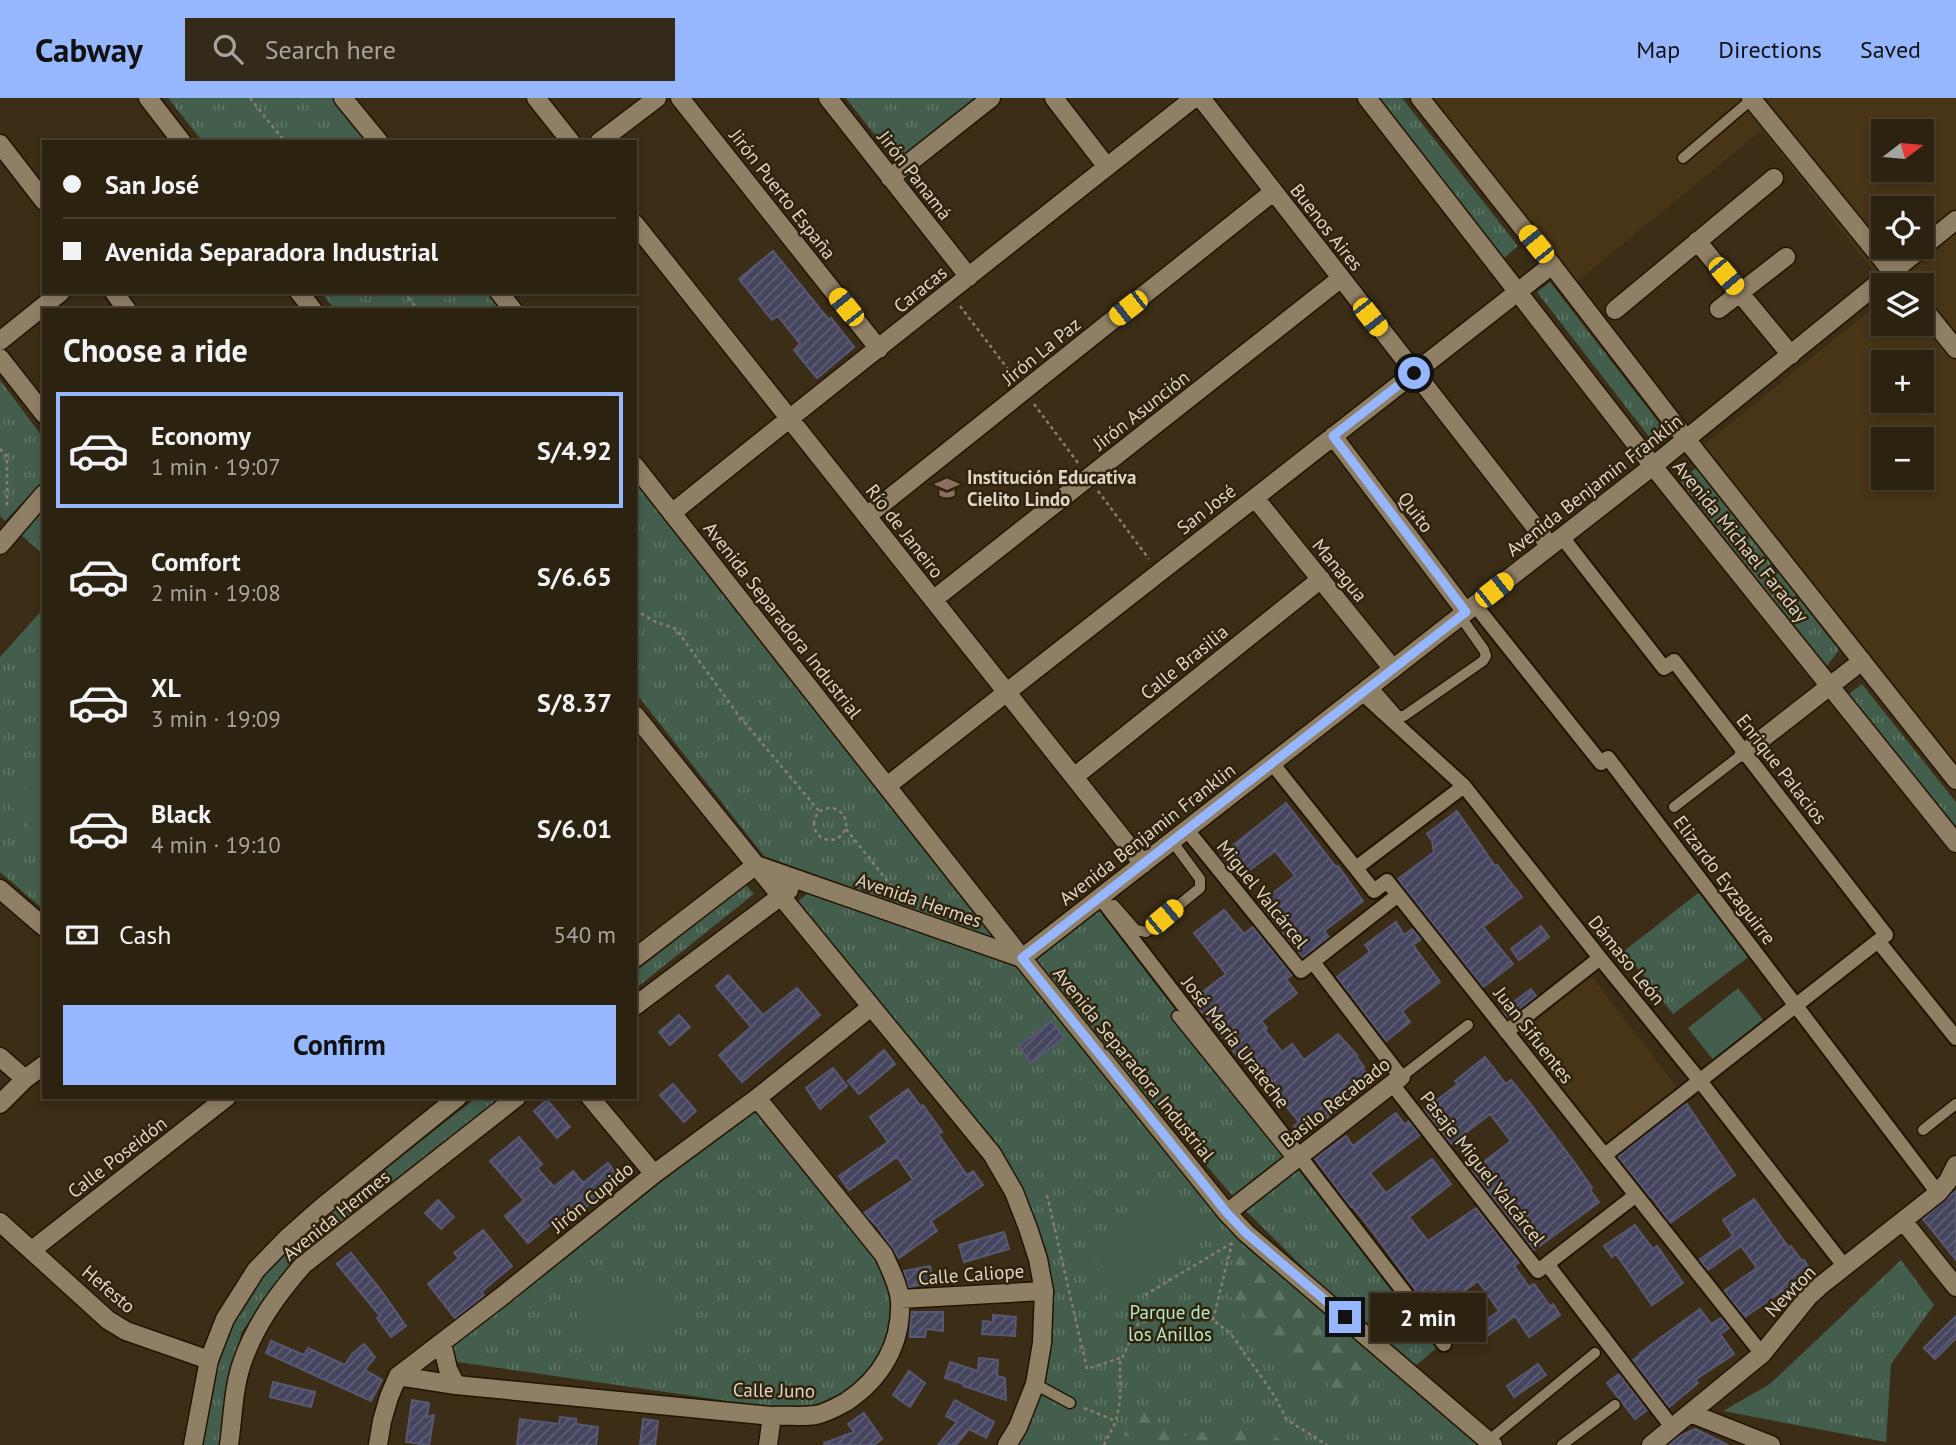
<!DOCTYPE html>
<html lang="en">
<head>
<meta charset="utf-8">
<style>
  body { margin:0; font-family:"PT Sans",sans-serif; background:#342a19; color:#f1f3f6; height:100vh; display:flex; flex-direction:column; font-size:26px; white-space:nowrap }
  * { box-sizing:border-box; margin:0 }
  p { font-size:23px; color:#a6a49f }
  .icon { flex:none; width:38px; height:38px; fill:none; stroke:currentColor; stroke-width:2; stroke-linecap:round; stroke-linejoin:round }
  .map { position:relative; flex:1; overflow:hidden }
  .side { position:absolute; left:42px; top:210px; width:595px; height:791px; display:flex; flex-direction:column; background:#2c2210; border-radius:0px; box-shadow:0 4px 10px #0003,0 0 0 2px #483f30 }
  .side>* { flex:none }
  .top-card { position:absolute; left:42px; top:42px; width:595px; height:154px; border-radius:0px; box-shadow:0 4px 10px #0003,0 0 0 2px #483f30; display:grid; align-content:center; height:154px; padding:0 21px; background:#2c2210 }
  .needle { width:46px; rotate:74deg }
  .tools { position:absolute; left:1871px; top:21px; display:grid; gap:14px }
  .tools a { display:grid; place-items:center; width:63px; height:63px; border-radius:0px; background:#2c2210; box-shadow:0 4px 10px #0003,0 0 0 2px #483f30; font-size:35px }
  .end { position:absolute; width:32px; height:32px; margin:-16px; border:9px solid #96b6fd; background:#111; box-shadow:0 0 0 4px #111 }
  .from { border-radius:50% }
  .bubble { position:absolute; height:49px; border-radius:0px; background:#2c2210; box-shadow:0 4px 10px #0003,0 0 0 2px #483f30; font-size:23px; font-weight:700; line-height:49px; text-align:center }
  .car { position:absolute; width:21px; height:42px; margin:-21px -10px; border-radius:9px; box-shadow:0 0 5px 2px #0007; background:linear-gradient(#f5c518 24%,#345 0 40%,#f5c518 0 76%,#345 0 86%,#f5c518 0) }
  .top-card b { display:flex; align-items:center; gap:24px; height:66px; font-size:26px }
  .top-card b+b { border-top:2px solid #483f30 }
  .top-card i { width:18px; height:18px; background:#f1f3f6 }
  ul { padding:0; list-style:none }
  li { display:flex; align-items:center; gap:21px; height:116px; margin:0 14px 10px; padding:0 7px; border:4px solid transparent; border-radius:0px }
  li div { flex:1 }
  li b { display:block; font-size:26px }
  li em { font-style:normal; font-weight:700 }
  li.selected { border-color:#96b6fd }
  li>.icon { width:63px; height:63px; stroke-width:1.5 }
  h2 { padding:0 21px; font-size:32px; line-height:84px }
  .pay { display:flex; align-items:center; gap:18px; height:77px; padding:0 21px; font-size:26px }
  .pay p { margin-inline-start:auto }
  .button { display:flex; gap:14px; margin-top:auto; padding:14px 21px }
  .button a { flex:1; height:80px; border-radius:0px; background:#96b6fd; color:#111; font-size:28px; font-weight:700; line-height:80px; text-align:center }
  header { display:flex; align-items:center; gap:42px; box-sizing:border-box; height:98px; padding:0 35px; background:#96b6fd; color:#111 }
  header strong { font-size:33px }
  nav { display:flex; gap:38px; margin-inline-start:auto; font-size:24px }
  .search { width:490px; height:63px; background:#342a19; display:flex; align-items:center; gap:18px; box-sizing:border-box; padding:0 24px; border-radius:0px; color:#a6a49f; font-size:26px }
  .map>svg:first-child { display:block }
  .built { fill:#473516; fill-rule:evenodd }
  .grass { fill:url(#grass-tufts) }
  .forest { fill:url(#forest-firs) }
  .pitch { fill:#435e4d }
  .building { fill:url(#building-hatch); stroke:#585873; stroke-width:2 }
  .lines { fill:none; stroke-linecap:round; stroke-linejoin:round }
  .service-casing { stroke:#221500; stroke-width:13 }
  .pedestrian-casing { stroke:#221500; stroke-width:18 }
  .minor-casing { stroke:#221500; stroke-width:21 }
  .tertiary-casing { stroke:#221500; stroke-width:21 }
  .secondary-casing { stroke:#221500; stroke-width:21 }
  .path { stroke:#8a7e6b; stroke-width:2.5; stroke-dasharray:3.5 3.5; stroke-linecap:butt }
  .service { stroke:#8f7f65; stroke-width:10 }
  .pedestrian { stroke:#8f7f65; stroke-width:14 }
  .minor { stroke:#8f7f65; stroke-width:18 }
  .tertiary { stroke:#8f7f65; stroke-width:18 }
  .secondary { stroke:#8f7f65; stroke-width:18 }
  .route { stroke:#96b6fd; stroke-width:9 }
  .labels { text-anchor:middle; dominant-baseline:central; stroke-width:5; stroke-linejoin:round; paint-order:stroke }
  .street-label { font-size:19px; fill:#ded5c7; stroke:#31240c }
  .poi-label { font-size:19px; font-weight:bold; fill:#ded5c7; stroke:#31240c; text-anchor:start }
  .park-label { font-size:19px; fill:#b2eac7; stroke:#31240c }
</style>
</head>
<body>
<header>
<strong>Cabway</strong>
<div class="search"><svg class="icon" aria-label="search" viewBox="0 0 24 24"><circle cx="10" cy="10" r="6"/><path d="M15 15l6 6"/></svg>Search here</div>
<nav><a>Map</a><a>Directions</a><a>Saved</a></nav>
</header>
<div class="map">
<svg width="1956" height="1347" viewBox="0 0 1956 1347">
  <defs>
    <pattern id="grass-tufts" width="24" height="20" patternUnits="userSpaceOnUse" patternTransform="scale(1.75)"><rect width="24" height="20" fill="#435e4d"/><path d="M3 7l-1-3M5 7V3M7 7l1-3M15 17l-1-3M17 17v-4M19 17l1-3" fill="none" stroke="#5e7465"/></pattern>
    <pattern id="forest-firs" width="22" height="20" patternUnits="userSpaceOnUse" patternTransform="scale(1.75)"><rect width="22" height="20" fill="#435e4d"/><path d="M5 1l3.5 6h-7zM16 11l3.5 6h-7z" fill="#5e7465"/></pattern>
    <pattern id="building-hatch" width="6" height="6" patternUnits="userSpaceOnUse" patternTransform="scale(1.75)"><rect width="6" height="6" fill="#454560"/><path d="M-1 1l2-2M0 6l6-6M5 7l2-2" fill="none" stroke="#5f5f75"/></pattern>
  </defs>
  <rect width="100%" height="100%" fill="#3b2d16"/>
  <path class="built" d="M1426 0H1956V669L1701 349 1883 202V226H1922V187H1884L1762 32 1573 187ZM1883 33H1922V72H1883ZM1883 110H1922V149H1883ZM1883 264H1922V303H1883ZM1883 341H1922V380H1883Z
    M1590 876 1679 992 1605 1049 1514 938Z"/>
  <path class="grass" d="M168 0H335L370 44H203Z
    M846 0H976L895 63Z
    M1377 0H1402L1518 148 1504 160Z
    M1550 184 1663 330 1650 340 1537 194Z
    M321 194H489L502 212H335Z
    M0 282 44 341V382L5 423 0 418Z
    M1696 370 1839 552 1826 569 1680 383Z
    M635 380 1001 843 764 758 635 594Z
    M44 407V457L19 435Z
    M44 510V812L0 774V559Z
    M1862 586 1956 704V736L1846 598Z
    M746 787 754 796 635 891V874Z
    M1702 792 1751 857 1673 916 1624 853Z
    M810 793 1019 867 1232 1115 1483 1347H1017L1041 1290 1034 1127 795 806Z
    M1100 805 1296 1059 1238 1104 1028 861Z
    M477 999H502L290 1166 241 1235 223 1347H203L213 1268 235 1220 255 1184 287 1149Z
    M755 1010 878 1161 893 1201 882 1257 851 1291 815 1308 770 1309 437 1261Z
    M1300 1063 1440 1247 1413 1270 1347 1213 1240 1107Z
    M1901 1162 1934 1207 1891 1266 1886 1344 1723 1313 1770 1286Z"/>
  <path class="forest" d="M1239 1157 1331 1231 1371 1283 1345 1316 1329 1307 1328 1280 1285 1266 1249 1223 1229 1196V1169Z
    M1132 1303 1158 1326 1186 1338 1217 1331H1263L1288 1347H1148L1124 1337Z"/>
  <path class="pitch" d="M44 673V726L35 735 8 705Z
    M1738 890 1764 923 1714 963 1688 930Z
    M1173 1091 1204 1138 1117 1196 1086 1149Z
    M657 1178 671 1230 588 1254 573 1201Z"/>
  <path class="building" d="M773 153 829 222 831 220 854 249 817 280 794 252 800 246 778 218 772 222 739 181Z
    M1286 705 1336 769 1338 768 1363 803 1324 833 1329 839 1303 860 1259 806 1295 778 1275 753 1239 780 1220 758Z
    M1457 713 1495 768 1497 767 1522 799 1483 829 1513 866 1483 889 1398 781 1434 754 1432 743 1427 736Z
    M1224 812 1244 836 1253 829 1292 877 1286 881 1297 895 1261 923 1267 930 1265 932 1282 954 1292 946 1304 962 1338 936 1357 957 1356 958 1364 969 1363 971 1373 984 1302 1039 1294 1028 1299 1024 1269 987 1273 984 1256 961 1246 969 1192 902 1226 876 1194 835Z
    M1396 824 1404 837 1412 831 1421 841 1413 847 1440 884 1402 913 1410 924 1386 943 1337 879 1370 854 1365 847Z
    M1541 828 1549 839 1519 862 1511 851Z
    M728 877 763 917 797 890 820 917 742 984 719 957 751 929 716 888Z
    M1531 891 1536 898 1508 920 1502 913Z
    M679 917 690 929 670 947 659 934Z
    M1051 923 1064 939 1031 965 1019 948Z
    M884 952 895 966 859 996 848 983Z
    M1485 959 1506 986 1511 982 1529 1004 1575 1065 1592 1090 1590 1092 1599 1104 1534 1152 1472 1073 1511 1043 1490 1016 1451 1046 1424 1012 1458 986 1455 983Z
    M833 970 847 988 820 1011 806 990Z
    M673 986 696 1013 684 1024 660 997Z
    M908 991 921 1009 923 1007 942 1034 938 1036 967 1077 973 1073 983 1087 931 1123 937 1133 899 1160 877 1128 864 1115 913 1082 897 1059 849 1092 839 1078 888 1044 870 1019Z
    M547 1002 570 1029 557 1040 534 1013Z
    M1686 1005 1735 1077 1670 1125 1652 1100H1651L1618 1059Z
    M1396 1015 1405 1027 1409 1023 1420 1037 1370 1075 1386 1095 1432 1061 1451 1086 1409 1119 1428 1143 1476 1110 1519 1164 1514 1168 1529 1189 1534 1186 1550 1208 1553 1206 1560 1217 1529 1239 1515 1218 1477 1245 1469 1234 1499 1213 1478 1183 1433 1216 1369 1129 1352 1108 1351 1109 1315 1061 1346 1038 1353 1048Z
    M519 1039 542 1066 537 1070 554 1089 573 1073 583 1085 608 1065 621 1082 604 1095 603 1094 584 1111 580 1107 561 1123 558 1120 528 1145 505 1118 524 1102 490 1063Z
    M1956 1093V1162L1923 1121Z
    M1754 1101 1789 1150 1791 1148 1802 1163 1804 1162 1811 1173 1745 1219 1724 1193 1757 1170 1741 1148 1708 1172 1699 1162 1733 1138 1723 1122Z
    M438 1102 454 1119 441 1131 425 1115Z
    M1635 1127 1653 1151 1657 1148 1683 1185 1652 1207 1616 1156 1612 1159 1604 1148Z
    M483 1132 512 1168 481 1194 484 1197 455 1220 428 1186 459 1160 454 1155Z
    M1004 1134 1009 1151 964 1164 959 1147Z
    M351 1155 380 1191 406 1228 391 1239 377 1220 380 1218 337 1166Z
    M930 1168 933 1184 909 1189 904 1173Z
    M1700 1211 1711 1226 1721 1220 1729 1230 1720 1236 1734 1256 1695 1282 1698 1285 1669 1309 1633 1262 1641 1256 1640 1255Z
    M911 1214H943V1233L926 1231 925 1239H910Z
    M993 1217 1016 1219 1015 1238 982 1236 983 1223 993 1224Z
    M1956 1218V1240L1935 1261 1924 1250Z
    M271 1243 304 1257 308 1250 345 1267 352 1256 364 1246 375 1259 365 1272 382 1282 371 1303 266 1255Z
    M979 1260 998 1262 997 1278 1005 1280 1006 1302 963 1288 964 1286 945 1280 950 1264 978 1273Z
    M1538 1266 1546 1277 1514 1299 1507 1288Z
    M909 1273 925 1285 910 1309 893 1297Z
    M1619 1276 1647 1312 1635 1321 1607 1285Z
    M273 1284 315 1294 311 1309 270 1299Z
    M412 1302 429 1305 427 1319 434 1317 429 1347 406 1344Z
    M955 1302 994 1324 986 1340 969 1331 956 1347H938L957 1324 946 1318Z
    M864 1315 882 1341 874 1347H825L824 1345 854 1334 848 1326Z
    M560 1319 576 1321V1326L598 1329 596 1347H517L520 1321 559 1326Z
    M643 1321 658 1323 655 1347H640Z
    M1695 1331 1728 1347H1669L1680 1338Z"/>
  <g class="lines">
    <g class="service-casing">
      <path id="service" d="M1683 60 1752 1
        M1372 588 1398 618H1404L1483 563 1486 558 1484 552 1460 518
        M1674 709 1744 655
        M1114 807 1136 832 1146 834 1200 790V781L1172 743
        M1177 918 1294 1063
        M1401 979 1468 927
        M1923 1032 1956 1006
        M1035 1286 1070 1305
        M1488 1343 1595 1255
        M1562 1347 1615 1307"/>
    </g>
    <g class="pedestrian-casing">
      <path id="pedestrian" d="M1562 439 1664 570 1674 563 1886 837 1878 843 1956 940
        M1475 507 1601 665 1608 660 1938 1095
        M1362 595 1464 688 1600 860 1700 983 1845 1169
        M1272 665 1374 793 1387 783 1762 1256
        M1187 732 1301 873 1398 797
        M1356 770 1464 688
        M1100 799 1444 1246
        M1313 864 1401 979
        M1506 934 1600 860
        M1392 986 1538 1173 1636 1097
        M1605 1057 1878 843
        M1547 1166 1672 1329"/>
    </g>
    <g class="minor-casing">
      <path id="minor" d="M536 0 571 44
        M680 0 879 251
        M828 0 969 179
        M1054 0 1107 69
        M1201 0 1550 448
        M1751 0 1903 187
        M599 44 657 0
        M0 46 44 103
        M890 80 991 0
        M635 126 1143 766
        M1697 143 1791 257
        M114 194 127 212
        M1922 209 1956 251
        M1719 211 1786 159
        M1615 212 1774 80
        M0 243 61 194
        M0 260 44 316
        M1333 338 1466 514
        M1255 400 1393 571
        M672 415C845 275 1020 138 1194 0
        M867 418 1273 94
        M0 447 44 396
        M933 502 1340 181
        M1744 655 1862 563
        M1074 679 1321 481
        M887 688 1552 167
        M0 791 44 829
        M0 959 25 981
        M590 999 654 1076
        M0 1006 25 981 44 967
        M1227 1115 1401 979
        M0 1124 108 1222 126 1233 209 1262
        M1904 1124 1956 1189
        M32 1152 227 999
        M900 1201 1044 1193
        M442 1245 448 1271 456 1287
        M398 1278 456 1287 772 1318C786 1317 802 1319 816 1317 826 1315 837 1309 846 1304 881 1281 902 1246 900 1203 899 1187 890 1171 884 1157L757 1000
        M1690 1315 1771 1347
        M378 1347 382 1323 389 1299 398 1278 501 1199 654 1076 757 1000 871 909
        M768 1347 772 1318
        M1651 1347 1762 1256 1809 1198 1820 1188 1938 1095 1948 1083 1956 1067"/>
    </g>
    <g class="tertiary-casing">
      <path id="tertiary" d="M1367 0 1653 368 1956 745
        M1420 0 1552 167 1686 341 1956 682
        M780 797 992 1056 1014 1094 1028 1130 1038 1161 1044 1193 1042 1245 1035 1286 1018 1329 1007 1347
        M1493 1347 1246 1135 1227 1115 1022 860 1653 368 1956 122"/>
    </g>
    <g class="secondary-casing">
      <path id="secondary" d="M148 0 182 44
        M343 0 379 44
        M299 194 313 212
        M499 194 513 212
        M635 368 1022 860
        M635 617 780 797
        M756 767 1022 860
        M635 860 756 767
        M635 908 789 792
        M193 1347 209 1262 225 1221 256 1172 287 1140 321 1110 458 999
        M229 1347C233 1320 233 1291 242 1265 255 1227 277 1197 303 1167L517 999"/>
    </g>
    <path class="path" d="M250 0 285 44
      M404 194 418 212
      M960 208 1013 278
      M1034 306 1078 365
      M0 351 7 358V411
      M1098 393 1149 461
      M635 512 656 524 676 531 739 618 820 714
      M814 726a16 16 0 1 1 32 0a16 16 0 1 1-32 0Z
      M846 731 900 799
      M1047 1097 1087 1271 1120 1260
      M1145 1197 1232 1145
      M1213 1222 1232 1145
      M1084 1310 1116 1323
      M1104 1347 1116 1323 1120 1303V1264L1138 1226 1178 1212 1213 1222 1231 1236 1274 1297 1287 1322 1327 1347"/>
    <use href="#service" class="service"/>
    <use href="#pedestrian" class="pedestrian"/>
    <use href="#minor" class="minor"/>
    <use href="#tertiary" class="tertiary"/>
    <use href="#secondary" class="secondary"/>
  </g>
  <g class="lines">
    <path class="route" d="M1345 1219 1246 1135 1227 1115 1022 860 1466 514 1333 338 1414 275"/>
  </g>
  <defs>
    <g id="school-bare" transform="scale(1.89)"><path d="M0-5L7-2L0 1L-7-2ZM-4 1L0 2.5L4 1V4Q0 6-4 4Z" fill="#8d6e63" stroke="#31240c" stroke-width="2.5" paint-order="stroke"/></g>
  </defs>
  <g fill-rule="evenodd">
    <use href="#school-bare" x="947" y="390"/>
  </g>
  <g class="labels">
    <g class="street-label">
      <text transform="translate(915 77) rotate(52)">Jirón Panamá</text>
      <text transform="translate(783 96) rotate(52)">Jirón Puerto España</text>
      <text transform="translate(1327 129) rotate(52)">Buenos Aires</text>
      <text transform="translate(920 191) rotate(-39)">Caracas</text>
      <text transform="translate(1041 253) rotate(-39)">Jirón La Paz</text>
      <text transform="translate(1141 312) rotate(-38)">Jirón Asunción</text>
      <text transform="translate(1594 387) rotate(-38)">Avenida Benjamin Franklin</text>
      <text transform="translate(1206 411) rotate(-38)">San José</text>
      <text transform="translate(1416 414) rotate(53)">Quito</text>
      <text transform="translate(905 433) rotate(52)">Río de Janeiro</text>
      <text transform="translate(1741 443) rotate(51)">Avenida Michael Faraday</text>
      <text transform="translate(1340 472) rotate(51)">Managua</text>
      <text transform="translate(783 522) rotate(52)">Avenida Separadora Industrial</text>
      <text transform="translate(1184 564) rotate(-39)">Calle Brasilia</text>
      <text transform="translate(1782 671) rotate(52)">Enrique Palacios</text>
      <text transform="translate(1147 736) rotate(-38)">Avenida Benjamin Franklin</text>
      <text transform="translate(1725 782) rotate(53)">Elizardo Eyzaguirre</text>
      <text transform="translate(1263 796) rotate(51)">Miguel Valcárcel</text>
      <text transform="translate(919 802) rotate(19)">Avenida Hermes</text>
      <text transform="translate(1627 862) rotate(51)">Dámaso León</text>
      <text transform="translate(1534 937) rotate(52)">Juan Sifuentes</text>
      <text transform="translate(1236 944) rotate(52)">José María Urateche</text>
      <text transform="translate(1134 966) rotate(51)">Avenida Separadora Industrial</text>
      <text transform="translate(1335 1004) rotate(-38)">Basilo Recabado</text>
      <text transform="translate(117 1059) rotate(-38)">Calle Poseidón</text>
      <text transform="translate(1483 1070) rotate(52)">Pasaje Miguel Valcárcel</text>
      <text transform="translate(592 1099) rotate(-39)">Jirón Cupido</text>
      <text transform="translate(336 1117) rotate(-39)">Avenida Hermes</text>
      <text transform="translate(971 1176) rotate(-4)">Calle Caliope</text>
      <text transform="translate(109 1191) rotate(40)">Hefesto</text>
      <text transform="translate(1790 1193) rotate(-46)">Newton</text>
      <text transform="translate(774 1292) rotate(1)">Calle Juno</text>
    </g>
    <g class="poi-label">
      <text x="967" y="379">Institución Educativa<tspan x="967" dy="22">Cielito Lindo</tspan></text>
    </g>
    <g class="park-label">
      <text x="1170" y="1214">Parque de<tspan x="1170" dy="22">los Anillos</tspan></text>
    </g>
  </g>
</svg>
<div class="tools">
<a><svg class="needle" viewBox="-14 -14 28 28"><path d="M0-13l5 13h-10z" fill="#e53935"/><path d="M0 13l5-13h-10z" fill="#a6a49f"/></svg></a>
<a><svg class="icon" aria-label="locate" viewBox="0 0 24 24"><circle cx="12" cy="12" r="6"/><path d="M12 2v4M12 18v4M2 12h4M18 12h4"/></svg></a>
<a><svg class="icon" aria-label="layers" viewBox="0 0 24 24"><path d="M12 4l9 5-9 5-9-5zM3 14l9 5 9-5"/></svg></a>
<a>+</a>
<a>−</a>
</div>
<i class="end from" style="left:1414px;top:275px"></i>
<i class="end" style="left:1345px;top:1219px"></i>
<div class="bubble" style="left:1370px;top:1195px;width:116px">2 min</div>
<i class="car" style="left:1536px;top:146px;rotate:321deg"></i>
<i class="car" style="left:1726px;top:178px;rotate:140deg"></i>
<i class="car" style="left:846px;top:209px;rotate:321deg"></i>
<i class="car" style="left:1128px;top:210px;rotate:232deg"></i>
<i class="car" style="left:1370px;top:219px;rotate:142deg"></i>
<i class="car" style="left:1494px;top:492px;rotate:52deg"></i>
<i class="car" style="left:1164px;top:819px;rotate:50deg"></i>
<div class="top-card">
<b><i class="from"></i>San José</b>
<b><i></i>Avenida Separadora Industrial</b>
</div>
<section class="side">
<h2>Choose a ride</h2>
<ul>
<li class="selected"><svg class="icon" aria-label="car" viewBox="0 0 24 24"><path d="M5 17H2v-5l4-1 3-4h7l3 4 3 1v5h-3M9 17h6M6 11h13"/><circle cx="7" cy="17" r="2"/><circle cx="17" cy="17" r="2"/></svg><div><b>Economy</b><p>1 min · 19:07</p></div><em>S/4.92</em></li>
<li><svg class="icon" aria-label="car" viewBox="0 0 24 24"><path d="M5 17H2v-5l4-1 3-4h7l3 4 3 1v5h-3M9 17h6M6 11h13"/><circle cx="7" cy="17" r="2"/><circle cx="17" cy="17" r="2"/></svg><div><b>Comfort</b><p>2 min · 19:08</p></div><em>S/6.65</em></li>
<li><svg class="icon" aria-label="car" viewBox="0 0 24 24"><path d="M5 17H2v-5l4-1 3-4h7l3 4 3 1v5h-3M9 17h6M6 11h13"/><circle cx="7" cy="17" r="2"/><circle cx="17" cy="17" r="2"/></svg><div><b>XL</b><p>3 min · 19:09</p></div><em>S/8.37</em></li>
<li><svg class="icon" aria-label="car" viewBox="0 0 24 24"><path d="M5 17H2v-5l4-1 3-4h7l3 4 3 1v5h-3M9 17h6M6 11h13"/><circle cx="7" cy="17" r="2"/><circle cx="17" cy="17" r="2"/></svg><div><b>Black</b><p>4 min · 19:10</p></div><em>S/6.01</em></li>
</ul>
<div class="pay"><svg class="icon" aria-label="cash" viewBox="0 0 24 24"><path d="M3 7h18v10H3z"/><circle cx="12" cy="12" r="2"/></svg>Cash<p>540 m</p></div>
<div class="button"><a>Confirm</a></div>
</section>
</div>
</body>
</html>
